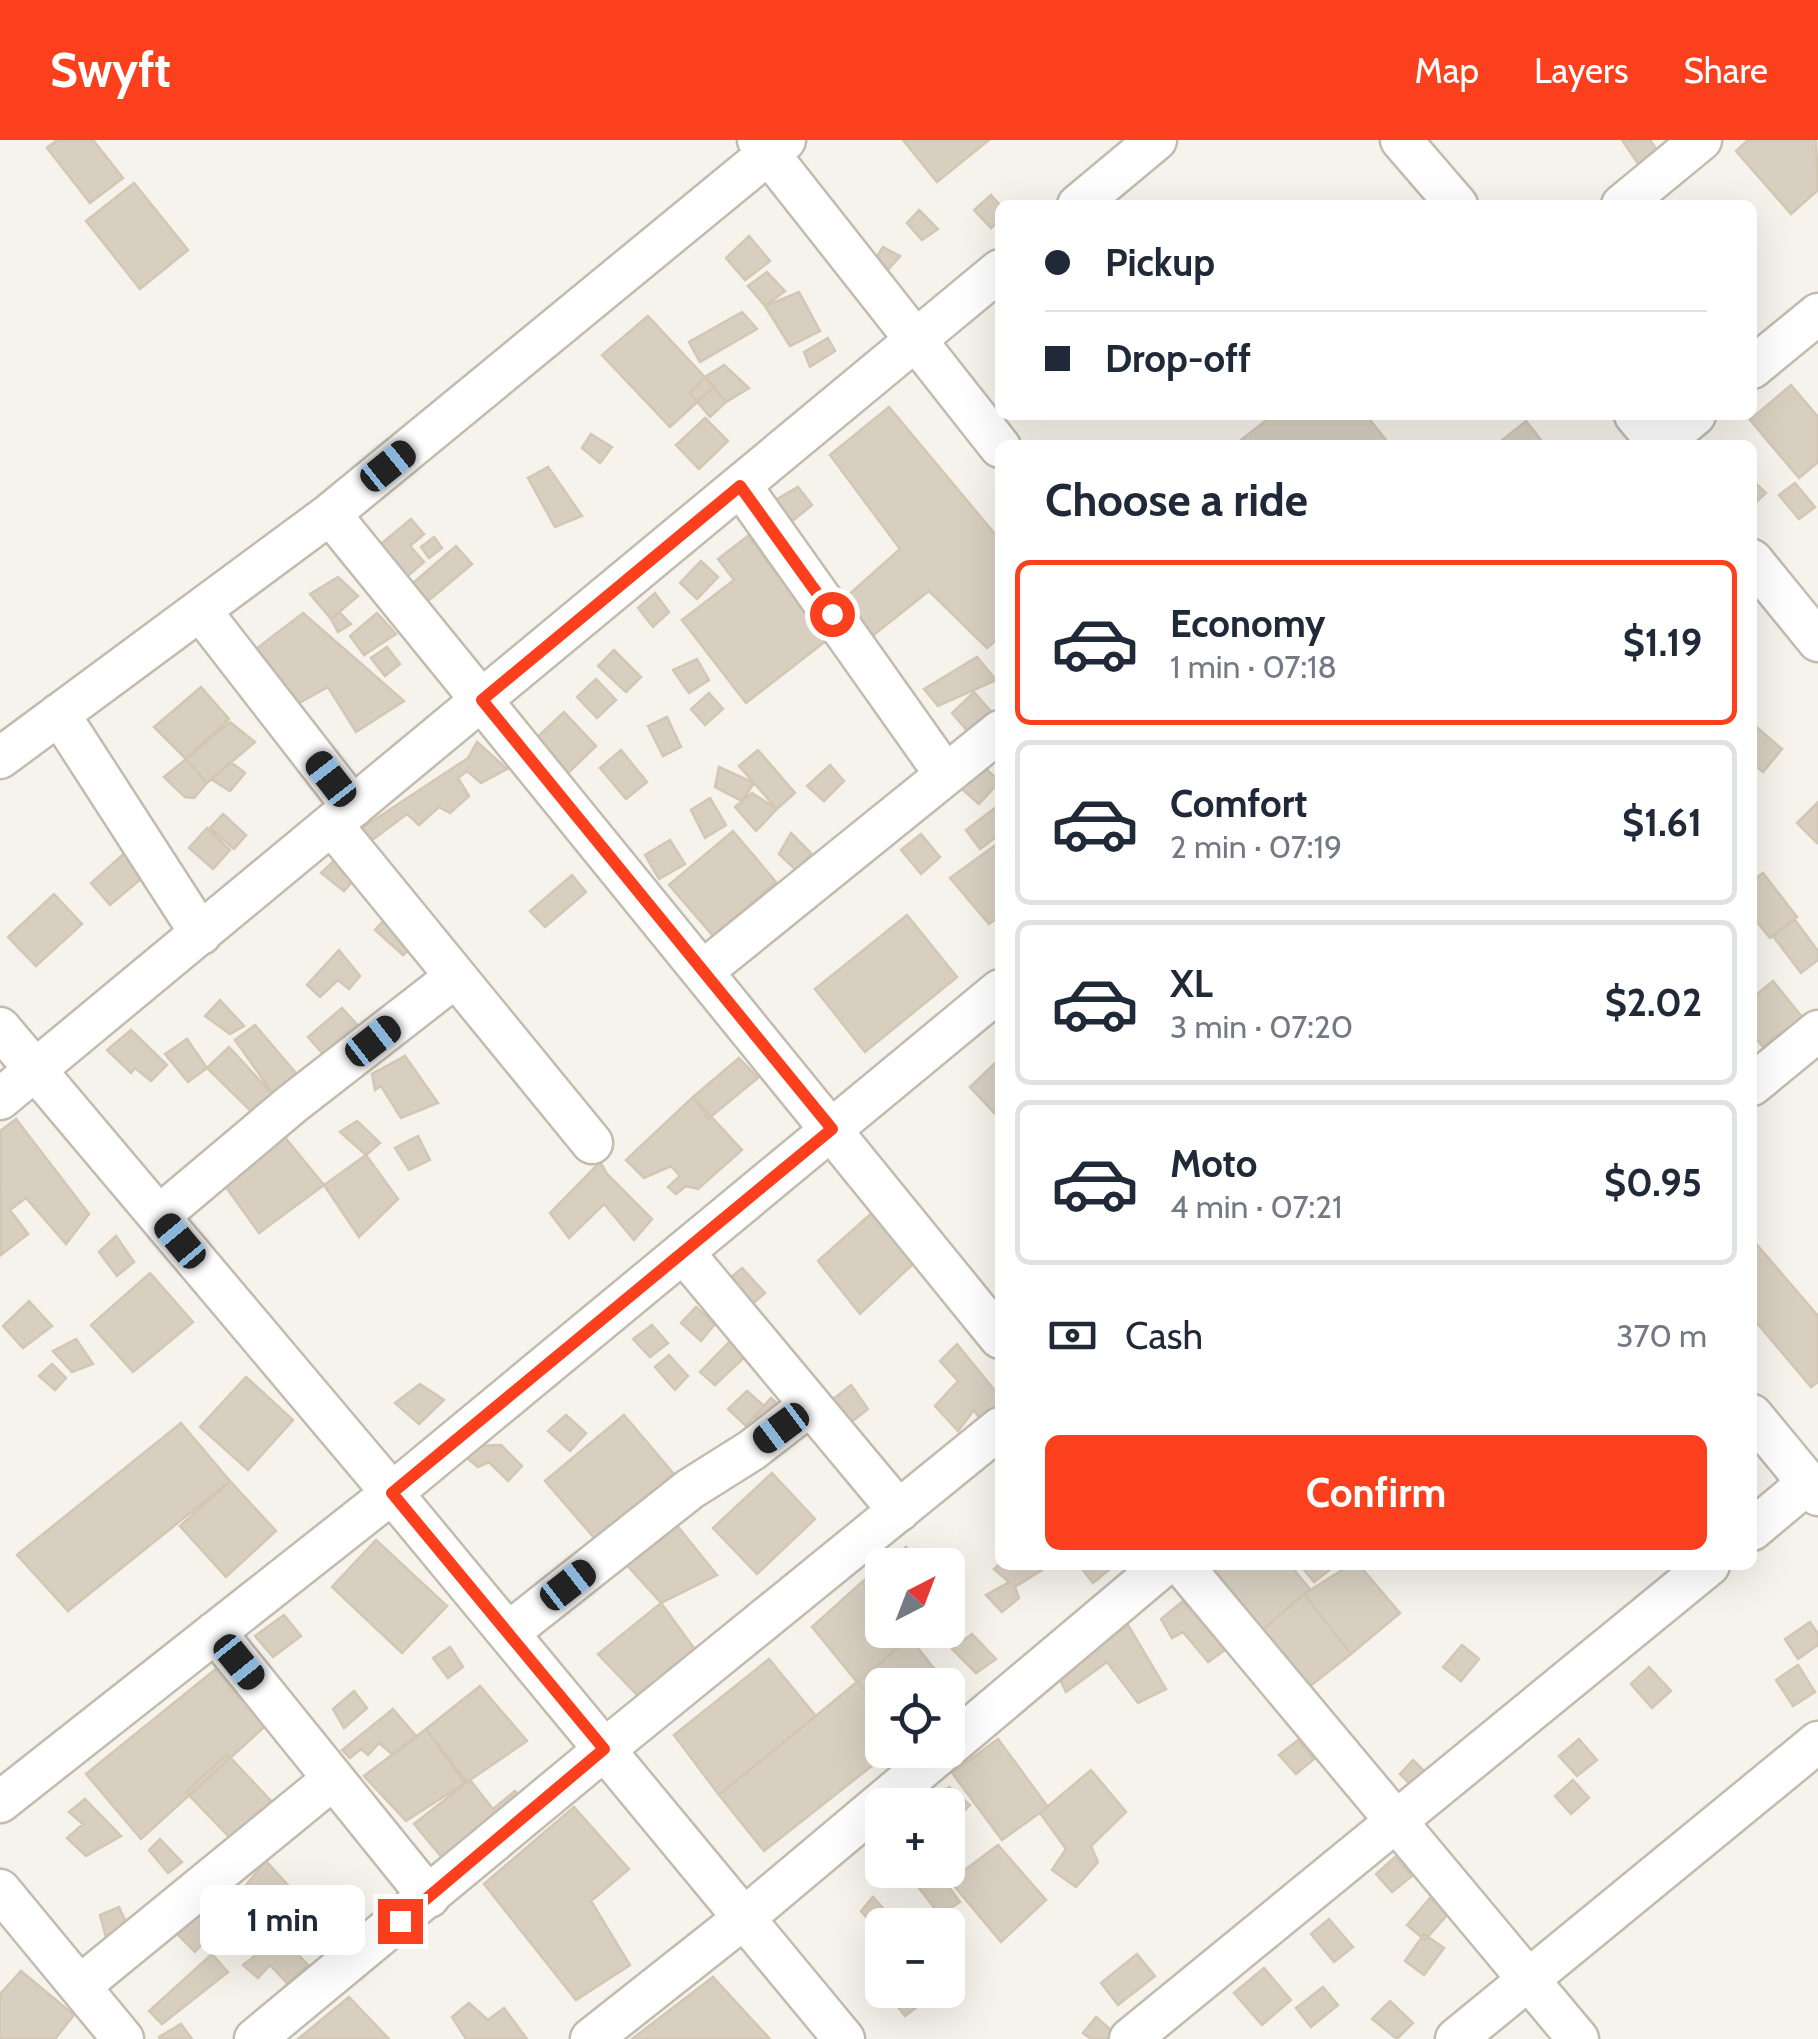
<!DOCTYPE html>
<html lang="en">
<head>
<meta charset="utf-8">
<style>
  body { margin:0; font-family:Cabin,sans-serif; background:#f6f6f7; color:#1f2937; height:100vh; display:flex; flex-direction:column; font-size:38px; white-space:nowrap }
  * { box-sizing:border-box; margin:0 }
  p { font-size:32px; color:#747a83 }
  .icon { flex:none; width:55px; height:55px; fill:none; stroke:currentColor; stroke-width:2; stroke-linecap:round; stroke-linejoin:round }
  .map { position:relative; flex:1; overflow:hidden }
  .sheet { position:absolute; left:995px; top:300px; width:762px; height:1130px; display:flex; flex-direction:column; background:#fff; border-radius:15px; box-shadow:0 10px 40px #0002 }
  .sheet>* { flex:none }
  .banner { position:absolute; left:995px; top:60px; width:762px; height:220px; border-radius:15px; box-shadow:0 10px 40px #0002; display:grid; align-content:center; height:220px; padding:0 50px; background:#fff }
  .needle { width:65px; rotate:42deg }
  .fabs { position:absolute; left:865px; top:1408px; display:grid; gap:20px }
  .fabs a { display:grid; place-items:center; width:100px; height:100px; border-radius:15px; background:#fff; box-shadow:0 10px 40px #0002; font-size:50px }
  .end { position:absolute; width:45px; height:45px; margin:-22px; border:12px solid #fc3f1d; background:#fff; box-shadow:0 0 0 5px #fff }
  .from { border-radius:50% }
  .bubble { position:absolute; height:70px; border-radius:15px; background:#fff; box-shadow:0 10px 40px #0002; font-size:32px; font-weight:700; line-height:70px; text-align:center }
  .car { position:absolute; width:30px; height:60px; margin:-30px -15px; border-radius:12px; box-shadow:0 0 8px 2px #0007; background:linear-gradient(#222 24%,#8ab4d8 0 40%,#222 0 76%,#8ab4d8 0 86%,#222 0) }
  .banner b { display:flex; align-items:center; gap:35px; height:95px; font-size:38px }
  .banner b+b { border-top:2px solid #e0e1e3 }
  .banner i { width:25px; height:25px; background:#1f2937 }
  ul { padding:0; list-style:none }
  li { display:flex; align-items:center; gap:30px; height:165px; margin:0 20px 15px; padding:0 30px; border:5px solid #e0e1e3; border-radius:15px }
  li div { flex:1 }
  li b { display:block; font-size:38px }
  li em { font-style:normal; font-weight:700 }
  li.selected { border-color:#fc3f1d }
  li>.icon { width:90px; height:90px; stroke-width:1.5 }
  h2 { padding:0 50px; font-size:45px; line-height:120px }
  .pay { display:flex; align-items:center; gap:25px; height:110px; padding:0 50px; font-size:38px }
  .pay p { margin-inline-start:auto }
  .action { display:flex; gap:20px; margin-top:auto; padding:20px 50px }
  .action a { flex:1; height:115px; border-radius:15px; background:#fc3f1d; color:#fff; font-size:40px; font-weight:700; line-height:115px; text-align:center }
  header { display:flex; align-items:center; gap:60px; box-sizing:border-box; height:140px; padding:0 50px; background:#fc3f1d; color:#fff }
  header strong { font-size:48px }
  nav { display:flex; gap:55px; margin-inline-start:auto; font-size:35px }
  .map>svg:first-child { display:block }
  .building { fill:#d8cfc1; stroke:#d3c7b4; stroke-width:2.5 }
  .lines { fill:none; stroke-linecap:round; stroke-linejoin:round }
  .street-casing { stroke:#c2bbae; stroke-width:45 }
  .street { stroke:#fff; stroke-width:40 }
  .route { stroke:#fc3f1d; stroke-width:12 }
</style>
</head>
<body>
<header>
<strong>Swyft</strong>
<nav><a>Map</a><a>Layers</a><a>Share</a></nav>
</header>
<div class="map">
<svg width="1818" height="1899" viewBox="0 0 1818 1899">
  <rect width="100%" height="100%" fill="#f6f3ec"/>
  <path class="building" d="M57 0H93L123 38 90 63 47 8Z
    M903 0H989L937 42Z
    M1622 0H1650L1664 21 1645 34Z
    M1748 0H1816L1818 50 1791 74 1736 11Z
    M134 43 188 110 140 149 86 81Z
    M991 55 1000 65V80L991 88 974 70Z
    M919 70 938 89 922 100 907 83Z
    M749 96 770 121 745 140 726 118Z
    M883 107 900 116 887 131 873 123Z
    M767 132 785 151 765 166 748 146Z
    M799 152 820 191 790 206 765 166Z
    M742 172 757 189 700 222 689 202Z
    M648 176 714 247 670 287 602 215Z
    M828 198 835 211 810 227 804 212Z
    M724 225 749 248 726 262 705 237Z
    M705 237 726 262 710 277 690 253Z
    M1791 245 1818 277V322L1799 338 1750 280Z
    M889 267 1000 400V497L987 508 929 451 871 497 843 460 900 409 830 315Z
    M1273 275H1366L1390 305H1245L1241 300Z
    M705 278 728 301 699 329 676 305Z
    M1526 281 1545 305H1496Z
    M591 294 612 307 600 323 582 308Z
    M548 327 582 376 555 387 528 338Z
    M1752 340 1766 353 1752 366Z
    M1795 343 1815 367 1799 379 1779 355Z
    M798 347 812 365 790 383 774 361Z
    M411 379 424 394 410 406 424 422 402 441 375 409Z
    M748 396 827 500 746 563 682 480 734 440 718 419Z
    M434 397 442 408 429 418 421 407Z
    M456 406 472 424 427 462 412 444Z
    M701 421 718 437 697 459 680 443Z
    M338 437 358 456 331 479 310 454Z
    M655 453 669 472 653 487 638 468Z
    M339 472 351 484 338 492 331 479Z
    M303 473 404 561 356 592 328 547 290 568 252 512Z
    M377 473 396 494 364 515 350 496Z
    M387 507 400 524 385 536 371 518Z
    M614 510 641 537 626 552 598 526Z
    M977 517 996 540 938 566 924 549Z
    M697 519 709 540 689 553 673 530Z
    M596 539 616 560 597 578 577 557Z
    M201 547 229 579 186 619 154 587Z
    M974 552 994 575 971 595 952 573Z
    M709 553 723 569 705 585 691 569Z
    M564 572 596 606 565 636 533 601Z
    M667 577 681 607 663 616 648 586Z
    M230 582 255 602 207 643 186 619Z
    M1753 584 1782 609 1763 632 1752 623Z
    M477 602 507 629 481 643 467 631 458 638 469 656 450 673 439 667 419 685 407 674 371 701 359 690 468 618Z
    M621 610 647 642 626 659 600 628Z
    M758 610 795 653 777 669 739 626Z
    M186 619 207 643 194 658 185 657 164 637Z
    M231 622 245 633 230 651 211 639Z
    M830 625 844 641 824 661 807 646Z
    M981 625 1000 641 979 664 962 649Z
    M719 627 754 643 742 661 715 647Z
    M752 653 777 669 756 691 735 667Z
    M710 658 726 685 705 698 691 670Z
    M1818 662V702L1817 703 1797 683Z
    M1000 664V694L980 709 966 690Z
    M223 674 246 695 234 709 210 688Z
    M207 688 230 710 213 729 189 708Z
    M733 691 776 742 713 796 669 745Z
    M791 693 811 713 796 730 779 714Z
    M921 694 940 717 921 734 901 710Z
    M670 700 685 724 659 739 645 715Z
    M1000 702V776L989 784 950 738Z
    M129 709 149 732 110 765 91 743Z
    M337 718 357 736 344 751 321 733Z
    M1763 733 1797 777 1770 798 1752 776V741Z
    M572 735 586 752 545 787 530 771Z
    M54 754 82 784 36 826 8 797Z
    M395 768 416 804 403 815 375 790Z
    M907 775 957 837 865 912 815 849Z
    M1795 780 1818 811V820L1801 833 1773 796Z
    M339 810 360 836 349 849 338 840 320 857 307 845Z
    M1773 841 1802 877 1763 907 1752 893V858Z
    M220 860 244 886 230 894 205 876Z
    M342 868 361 889 328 920 308 897Z
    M255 885 301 939 276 958 235 900Z
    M131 890 167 925 151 941 135 928 131 933 107 910Z
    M187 899 207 928 188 942 165 914Z
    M229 907 276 958 259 979 207 928Z
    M405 916 438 963 401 978 381 946 375 950 372 934Z
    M739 918 758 938 708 979 693 957Z
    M996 922 1000 926V979L970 947Z
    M693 957 742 1010 698 1049 686 1046 676 1054 668 1047 680 1036 671 1026 644 1038 626 1020Z
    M16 979 89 1074 66 1104 26 1058 10 1070 28 1094 1 1115 0 991Z
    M357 981 380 1003 366 1015 340 992Z
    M283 995 324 1045 259 1093 221 1040Z
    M418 996 430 1020 409 1030 395 1008Z
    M366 1015 398 1059 359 1097 324 1045Z
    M600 1022 607 1034 652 1079 634 1100 604 1064 569 1098 550 1073Z
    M875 1070 913 1124 860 1174 818 1121Z
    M116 1096 134 1122 117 1136 99 1112Z
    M1752 1099 1818 1176V1242L1811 1247 1752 1177Z
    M742 1128 765 1153 751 1165 728 1140Z
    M150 1133 193 1182 133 1232 91 1185Z
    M29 1161 52 1186 23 1208 3 1186Z
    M696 1167 715 1184 701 1201 681 1183Z
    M652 1185 668 1203 650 1217 633 1199Z
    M736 1195 752 1210 715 1245 700 1232Z
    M76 1199 93 1224 72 1232 53 1211Z
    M957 1204 1000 1257V1263L984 1285 974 1270 958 1291 935 1266 958 1241 940 1221Z
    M669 1215 688 1236 675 1250 655 1227Z
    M52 1224 66 1238 55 1250 39 1236Z
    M246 1237 293 1280 248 1330 200 1287Z
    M420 1244 444 1260 419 1284 395 1263Z
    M851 1245 868 1269 849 1284 832 1260Z
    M747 1251 764 1266 746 1286 728 1269Z
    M771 1258 788 1273 770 1293 754 1277Z
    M566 1275 586 1293 570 1311 548 1291Z
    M624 1275 674 1334 596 1400 545 1341Z
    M181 1283 230 1341 68 1471 17 1415Z
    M501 1305 522 1326 508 1341 489 1322 478 1327 466 1317 475 1306Z
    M772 1333 815 1379 757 1434 713 1388Z
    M230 1341 276 1391 226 1437 180 1386Z
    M674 1382 717 1435 661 1463 626 1424Z
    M376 1400 447 1466 402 1513 332 1447Z
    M906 1407 922 1425H883Z
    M1000 1424V1425H1050L1015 1447 1019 1458 1002 1472 986 1455 1009 1442 994 1429Z
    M1079 1425H1115L1093 1443Z
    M1227 1425H1290L1310 1449 1261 1491 1216 1432Z
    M1300 1425H1336L1314 1442Z
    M1350 1425H1359L1400 1473 1351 1514 1304 1454Z
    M882 1426V1465L862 1442Z
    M862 1442 882 1465V1490H903L910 1498 857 1542 812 1487Z
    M1304 1454 1351 1514 1309 1547 1261 1491Z
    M1183 1461 1225 1510 1208 1522 1183 1492 1172 1498 1161 1479Z
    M661 1463 699 1515 642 1560 598 1514Z
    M284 1475 301 1496 273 1517 255 1496Z
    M1810 1482 1818 1494V1505L1798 1519 1785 1499Z
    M1128 1485 1166 1549 1138 1563 1107 1522 1066 1552 1058 1535Z
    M972 1494 996 1519 976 1533 952 1509Z
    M910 1498 947 1545H882V1572L857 1542Z
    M1462 1505 1479 1519 1461 1541 1443 1527Z
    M450 1507 463 1527 448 1538 433 1518Z
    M769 1519 816 1576 719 1655 674 1595Z
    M222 1524 272 1580 141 1699 86 1634Z
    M1798 1525 1815 1552 1793 1566 1776 1540Z
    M1649 1527 1671 1551 1652 1568 1631 1544Z
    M857 1542 882 1572V1610H892L764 1711 719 1655Z
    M480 1546 527 1601 467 1642 426 1589Z
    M354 1551 367 1568 344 1588 333 1569Z
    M393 1569 417 1597 393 1615 379 1603 368 1615 361 1609 350 1618 342 1610Z
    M426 1589 465 1643 406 1681 364 1636Z
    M998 1599 1048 1667 1002 1700 952 1633Z
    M1579 1599 1597 1620 1577 1636 1559 1616Z
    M1298 1600 1314 1619 1296 1634 1279 1615Z
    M227 1614 273 1663 233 1701 186 1652Z
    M1413 1620 1432 1639 1418 1652 1400 1634Z
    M1091 1630 1126 1672 1091 1706 1098 1722 1076 1747 1052 1730 1066 1709 1040 1673Z
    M470 1640 493 1669 515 1651 531 1670 453 1731 414 1684Z
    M1573 1640 1589 1658 1571 1674 1555 1656Z
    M949 1647 970 1665 948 1688V1665H924Z
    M85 1659 121 1696 86 1716 67 1698 83 1684 69 1672Z
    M574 1667 629 1729 591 1761 630 1825 576 1860 484 1744Z
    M160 1699 182 1722 168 1733 149 1710Z
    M998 1705 1046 1760 1001 1802 950 1741Z
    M1395 1717 1412 1736 1392 1752 1376 1734Z
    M266 1721 307 1766 286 1789 241 1751Z
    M913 1730H936L960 1762 940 1775 908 1734Z
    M873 1757 892 1778 878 1791 861 1771Z
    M1430 1758 1448 1774 1425 1800 1407 1785Z
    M217 1763 237 1785 221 1804 208 1797 195 1812 176 1793 191 1777 200 1778Z
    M119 1767 129 1789 107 1801 100 1775Z
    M1329 1779 1353 1807 1334 1822 1311 1794Z
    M1424 1794 1444 1808 1424 1835 1405 1821Z
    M280 1796 308 1825 287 1843 270 1825 258 1838 243 1825Z
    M212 1814 228 1832 162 1884 149 1871Z
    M1137 1814 1155 1836 1118 1865 1101 1843Z
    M882 1817V1846L869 1828Z
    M1264 1828 1291 1860 1262 1885 1234 1853Z
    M21 1831 74 1875 55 1899H0V1854Z
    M713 1837 770 1899H632Z
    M1323 1847 1338 1865 1311 1887 1296 1868Z
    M885 1850H919L927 1859 905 1876Z
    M349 1857 389 1899H298Z
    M1390 1861 1413 1883 1397 1899 1372 1879Z
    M469 1863 488 1880 504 1868 527 1899H466L452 1877Z
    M1096 1877 1118 1896 1116 1899H1091L1083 1893Z
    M181 1884 192 1899H160L159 1897Z"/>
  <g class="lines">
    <g class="street-casing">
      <path id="street" d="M758 0 1000 307
        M1401 0 1457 65
        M1078 65 1156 0
        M1622 65 1701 0
        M1752 228 1818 174
        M1635 275 1660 305
        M1659 305 1695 275
        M741 346 945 634
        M330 374 1000 1198
        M1752 420 1818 501
        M200 470 353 667
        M59 574 201 794
        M0 618 330 374 785 0
        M332 685 592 1003
        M703 831 1000 591
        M0 888 392 1353 844 1899
        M1752 945 1818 891
        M0 959 1000 130
        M159 1076 292 964 454 838
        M683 1112 899 1371
        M1752 1275 1818 1355
        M1752 1390 1808 1343
        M1182 1425 1578 1899
        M215 1492 429 1757
        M508 1493 690 1349 752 1310 810 1265
        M948 1607 1164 1425
        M0 1662 392 1353 1000 850
        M0 1750 123 1899
        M80 1846 333 1639
        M255 1899 605 1609 1000 1288
        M591 1899 744 1778 944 1610
        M1130 1899 1709 1425
        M1456 1899 1818 1602"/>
    </g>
    <use href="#street" class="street"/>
  </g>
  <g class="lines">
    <path class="route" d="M400 1781 604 1609 392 1353 832 989 482 560 740 346 832 474"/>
  </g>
</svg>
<div class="fabs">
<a><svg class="needle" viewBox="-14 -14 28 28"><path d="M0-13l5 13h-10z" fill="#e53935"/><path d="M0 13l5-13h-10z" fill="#747a83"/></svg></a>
<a><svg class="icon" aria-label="locate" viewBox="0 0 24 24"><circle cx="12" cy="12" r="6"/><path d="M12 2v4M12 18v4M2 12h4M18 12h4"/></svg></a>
<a>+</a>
<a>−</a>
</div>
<i class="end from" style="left:832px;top:474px"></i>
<i class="end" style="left:400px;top:1781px"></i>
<div class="bubble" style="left:200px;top:1745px;width:165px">1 min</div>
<i class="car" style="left:388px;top:326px;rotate:51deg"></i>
<i class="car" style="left:331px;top:639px;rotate:322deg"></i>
<i class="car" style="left:373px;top:901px;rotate:52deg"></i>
<i class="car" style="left:180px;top:1101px;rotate:320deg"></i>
<i class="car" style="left:781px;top:1288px;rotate:233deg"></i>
<i class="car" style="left:568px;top:1445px;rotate:52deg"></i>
<i class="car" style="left:239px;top:1522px;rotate:141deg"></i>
<div class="banner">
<b><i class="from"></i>Pickup</b>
<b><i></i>Drop-off</b>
</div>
<section class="sheet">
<h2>Choose a ride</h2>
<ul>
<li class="selected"><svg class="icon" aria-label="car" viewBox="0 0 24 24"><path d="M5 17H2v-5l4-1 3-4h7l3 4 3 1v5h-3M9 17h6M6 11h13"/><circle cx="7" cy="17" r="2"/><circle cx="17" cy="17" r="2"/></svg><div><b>Economy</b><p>1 min · 07:18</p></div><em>$1.19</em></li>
<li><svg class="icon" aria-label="car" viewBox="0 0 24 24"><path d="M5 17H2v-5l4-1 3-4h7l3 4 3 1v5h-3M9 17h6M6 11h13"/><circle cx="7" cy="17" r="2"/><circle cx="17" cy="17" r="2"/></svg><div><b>Comfort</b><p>2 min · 07:19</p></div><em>$1.61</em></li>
<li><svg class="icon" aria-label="car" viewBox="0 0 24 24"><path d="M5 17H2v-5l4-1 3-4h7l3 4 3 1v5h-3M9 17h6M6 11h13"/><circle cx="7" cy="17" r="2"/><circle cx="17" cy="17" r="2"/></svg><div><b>XL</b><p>3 min · 07:20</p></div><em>$2.02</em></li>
<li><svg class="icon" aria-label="car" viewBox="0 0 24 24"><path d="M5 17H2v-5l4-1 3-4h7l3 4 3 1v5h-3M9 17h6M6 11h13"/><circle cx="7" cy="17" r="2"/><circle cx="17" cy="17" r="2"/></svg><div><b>Moto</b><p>4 min · 07:21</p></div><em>$0.95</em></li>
</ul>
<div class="pay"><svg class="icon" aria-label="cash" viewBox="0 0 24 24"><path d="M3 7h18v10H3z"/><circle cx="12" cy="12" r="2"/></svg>Cash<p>370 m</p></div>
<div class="action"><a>Confirm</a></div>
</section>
</div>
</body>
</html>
